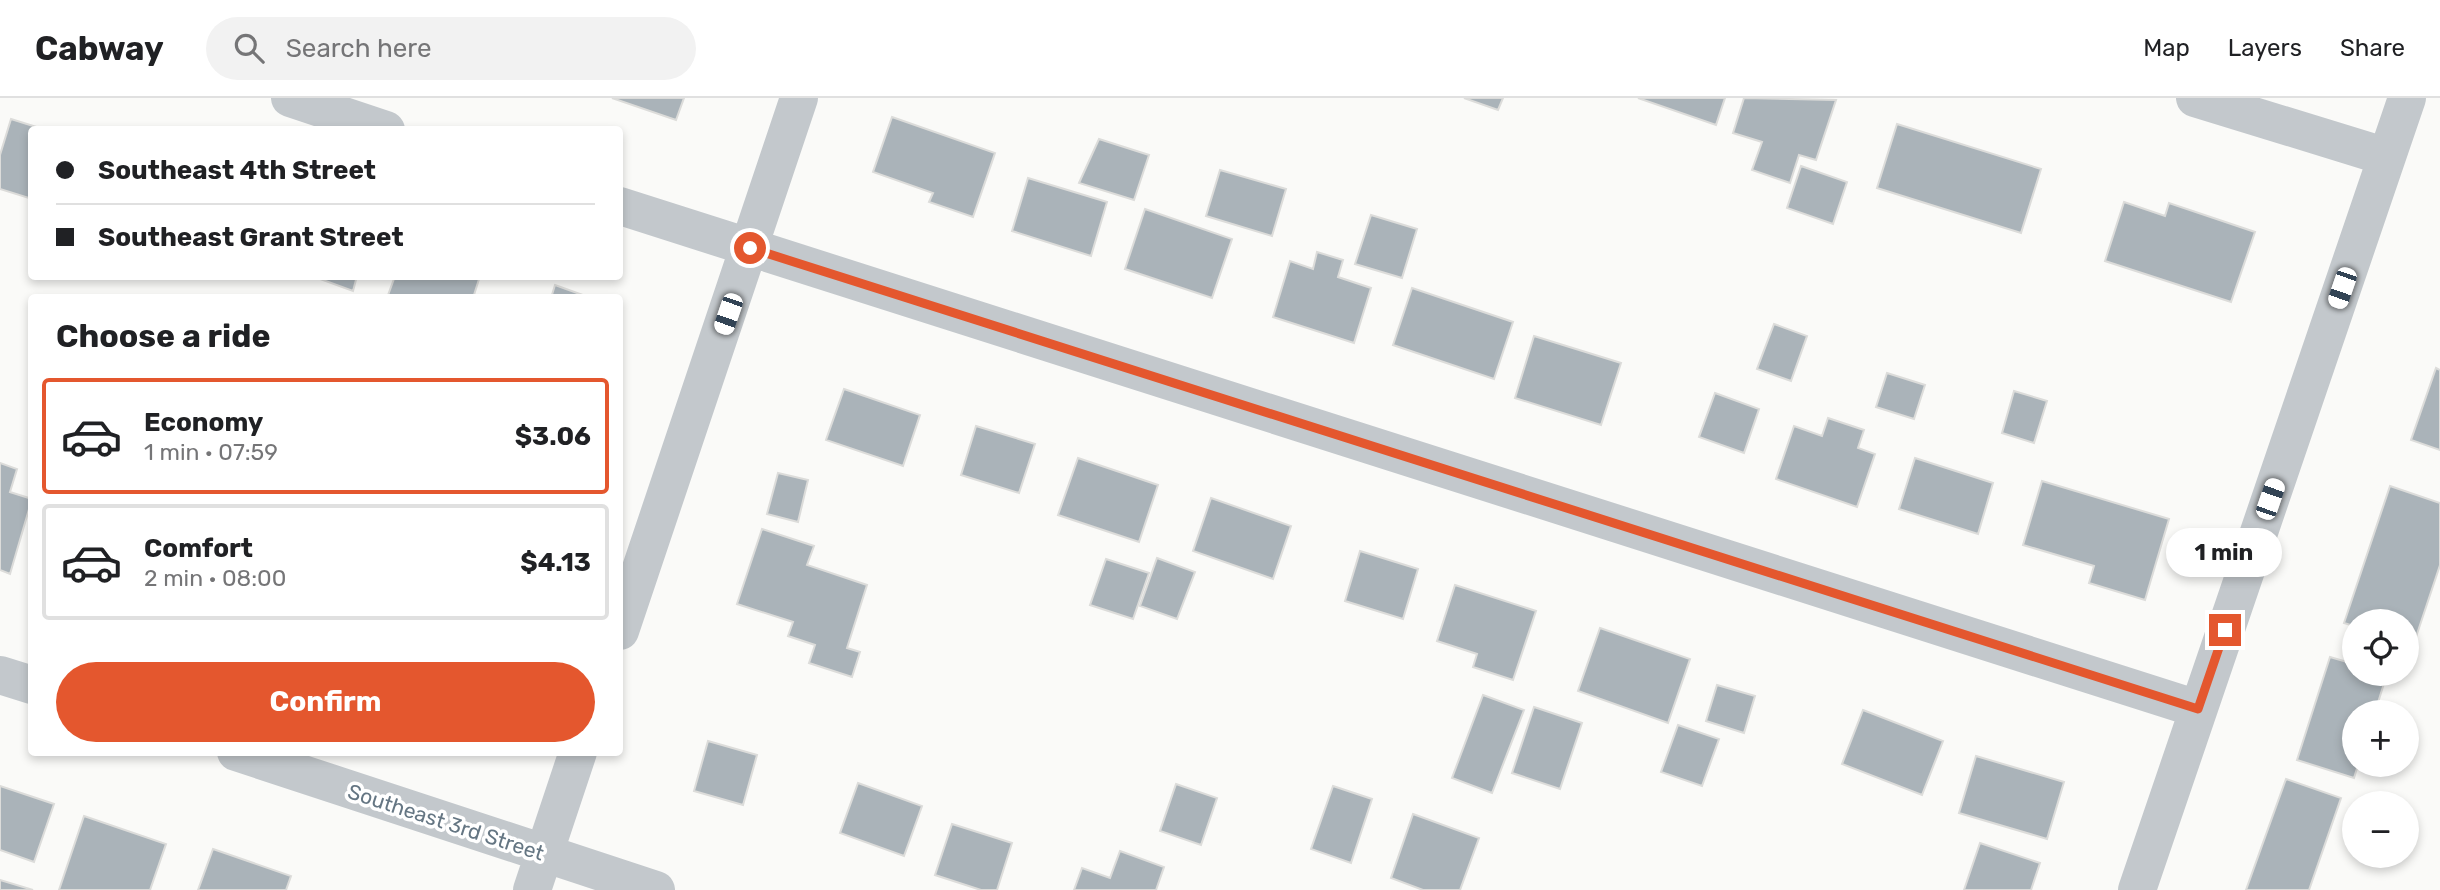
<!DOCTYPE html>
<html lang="en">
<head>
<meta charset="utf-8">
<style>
  body { margin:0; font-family:Rubik,sans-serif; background:#f2f2f2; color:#202124; height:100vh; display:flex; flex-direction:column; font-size:26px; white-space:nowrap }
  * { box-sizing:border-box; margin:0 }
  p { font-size:23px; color:#757577 }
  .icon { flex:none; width:38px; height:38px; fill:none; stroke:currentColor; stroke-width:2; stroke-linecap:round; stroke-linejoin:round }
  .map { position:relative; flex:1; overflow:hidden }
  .panel { position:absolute; left:28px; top:196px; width:595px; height:462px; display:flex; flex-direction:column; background:#fff; border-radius:7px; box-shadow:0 4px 10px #0003 }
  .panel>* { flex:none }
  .guide { position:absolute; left:28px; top:28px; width:595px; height:154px; border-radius:7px; box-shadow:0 4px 10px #0003; display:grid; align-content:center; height:154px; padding:0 28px; background:#fff }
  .fabs { position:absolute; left:2342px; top:511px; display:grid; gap:14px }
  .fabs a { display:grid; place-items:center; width:77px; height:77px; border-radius:50%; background:#fff; box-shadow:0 4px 10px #0003; font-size:35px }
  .end { position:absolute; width:32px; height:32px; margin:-16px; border:9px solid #e4572e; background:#fff; box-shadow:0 0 0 4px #fff }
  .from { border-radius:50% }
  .bubble { position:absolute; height:49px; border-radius:24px; background:#fff; box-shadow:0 4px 10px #0003; font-size:23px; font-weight:700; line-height:49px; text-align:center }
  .car { position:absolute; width:21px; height:42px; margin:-21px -10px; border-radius:9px; box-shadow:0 0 5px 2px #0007; background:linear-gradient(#fff 24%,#345 0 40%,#fff 0 76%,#345 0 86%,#fff 0) }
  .guide b { display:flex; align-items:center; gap:24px; height:66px; font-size:26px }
  .guide b+b { border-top:2px solid #e0e0e0 }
  .guide i { width:18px; height:18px; background:#202124 }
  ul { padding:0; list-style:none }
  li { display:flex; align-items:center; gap:21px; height:116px; margin:0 14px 10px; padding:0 14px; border:4px solid #e0e0e0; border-radius:7px }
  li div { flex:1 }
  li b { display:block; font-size:26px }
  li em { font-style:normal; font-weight:700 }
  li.active { border-color:#e4572e }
  li>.icon { width:63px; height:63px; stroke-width:1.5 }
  h2 { padding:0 28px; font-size:32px; line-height:84px }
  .cta { display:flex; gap:14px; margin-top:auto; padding:14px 28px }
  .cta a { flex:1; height:80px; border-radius:42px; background:#e4572e; color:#fff; font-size:28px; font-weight:700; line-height:80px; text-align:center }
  header { display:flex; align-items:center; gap:42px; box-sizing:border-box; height:98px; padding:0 35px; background:#fff; border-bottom:2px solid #e0e0e0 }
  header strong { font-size:33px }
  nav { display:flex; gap:38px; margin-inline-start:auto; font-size:24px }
  .search { width:490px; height:63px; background:#f2f2f2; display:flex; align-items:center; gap:18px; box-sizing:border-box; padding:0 24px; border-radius:38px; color:#757577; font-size:26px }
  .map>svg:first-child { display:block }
  .building { fill:#aab3b9; stroke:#dcdcda; stroke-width:2 }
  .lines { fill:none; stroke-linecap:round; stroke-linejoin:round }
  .minor { stroke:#c3c8cc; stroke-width:38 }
  .route { stroke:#e4572e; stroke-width:9 }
  .labels { text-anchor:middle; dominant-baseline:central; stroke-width:7; stroke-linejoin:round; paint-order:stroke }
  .street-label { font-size:21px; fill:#657683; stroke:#fff }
</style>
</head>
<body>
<header>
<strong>Cabway</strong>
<div class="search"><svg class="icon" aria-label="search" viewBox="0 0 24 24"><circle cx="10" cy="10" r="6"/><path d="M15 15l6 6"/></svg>Search here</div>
<nav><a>Map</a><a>Layers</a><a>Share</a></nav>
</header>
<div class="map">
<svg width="2440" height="792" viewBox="0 0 2440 792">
  <rect width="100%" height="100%" fill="#fafaf8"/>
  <path class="building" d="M612 0H684L676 22Z
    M1464 0H1503L1498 12Z
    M1638 0H1725L1716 27Z
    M1744 0 1836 2 1816 62 1799 57 1790 85 1752 72 1762 44 1733 35Z
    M892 19 995 55 973 119 929 104 933 95 873 74Z
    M11 21 46 32H32V101L0 91V57Z
    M1897 26 2041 71 2021 135 1877 90Z
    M1099 41 1149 57 1134 102 1079 85Z
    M1801 68 1847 84 1833 126 1787 110Z
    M1220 72 1286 91 1272 138 1206 118Z
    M1028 80 1107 104 1091 158 1012 133Z
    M2124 104 2165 118 2169 105 2255 134 2231 204 2105 163Z
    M1145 111 1232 141 1212 200 1125 171Z
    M1371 117 1417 131 1402 180 1355 166Z
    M1317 154 1343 162 1338 179 1371 190 1354 245 1273 219 1290 163 1313 171Z
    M312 178H357L353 193Z
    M395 178H480L473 200H387Z
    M555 187 591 200H551Z
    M1412 190 1513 224 1494 281 1393 247Z
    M1774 226 1807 238 1791 283 1757 271Z
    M1534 238 1621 265 1601 327 1515 300Z
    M2436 270 2440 272V352L2411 342Z
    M1887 275 1925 287 1914 321 1876 309Z
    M844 291 920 317 903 368 826 342Z
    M2014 293 2047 303 2034 345 2002 335Z
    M1715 295 1759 311 1744 355 1699 339Z
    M1828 320 1864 332 1858 350 1875 356 1857 409 1776 381 1794 328 1822 338Z
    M976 328 1035 346 1019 395 961 377Z
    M1078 360 1158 387 1139 444 1058 417Z
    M1915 360 1993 385 1978 436 1899 411Z
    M0 365 17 371 10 394 32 401 10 476 0 472Z
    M778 375 808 382 798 424 767 416Z
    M2042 383 2169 421 2145 502 2089 485 2094 468 2023 447Z
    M2390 388 2440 405V467L2413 548 2406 545V523H2354V528L2344 525Z
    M1211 400 1291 428 1273 481 1193 453Z
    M762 431 814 448 807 467 867 487 847 550 860 554 852 579 809 565 815 547 788 538 793 524 737 506Z
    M1360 453 1418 471 1403 521 1345 503Z
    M1157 460 1195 474 1177 521 1140 508Z
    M1106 461 1149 475 1133 521 1090 507Z
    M1455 487 1536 513 1513 582 1473 569 1477 556 1437 543Z
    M1600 530 1690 561 1668 625 1578 593Z
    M2330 559 2354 566V576H2387L2375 614H2354V667H2358L2354 680 2297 662Z
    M1717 587 1755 598 1744 635 1706 623Z
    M1483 597 1524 612 1492 695 1452 680Z
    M1534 609 1582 625 1560 691 1512 675Z
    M1863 612 1943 643 1922 697 1842 666Z
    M1678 627 1719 641 1702 688 1661 674Z
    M708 643 757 657 743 707 694 693Z
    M1976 658 2064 684 2047 741 1959 715Z
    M2286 681 2341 700 2309 792H2246Z
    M858 685 922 708 904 758 840 735Z
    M1176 686 1217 700 1201 747 1160 733Z
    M0 688 54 706 34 764 0 752Z
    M1333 688 1372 701 1351 765 1311 751Z
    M1413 716 1479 740 1460 792H1423L1391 780Z
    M84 718 166 746 150 792H59Z
    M952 726 1012 745 997 792H981L935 777Z
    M1980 745 2040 765 2031 792H1964Z
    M213 751 291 778 286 792H198Z
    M1120 753 1164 769 1156 792H1074L1082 770 1110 780Z
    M0 782 33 792H0Z"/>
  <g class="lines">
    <path class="minor" d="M290 0 386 32
      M2195 0 2387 59
      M620 108 2198 611
      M620 533 799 0
      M0 577 32 587
      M236 654 656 792
      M532 792 578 654
      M2137 792 2407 0"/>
  </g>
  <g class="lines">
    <path class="route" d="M750 150 2198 611 2225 532"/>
  </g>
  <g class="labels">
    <g class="street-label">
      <text transform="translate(446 724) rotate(18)">Southeast 3rd Street</text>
    </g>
  </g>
</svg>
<div class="fabs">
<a><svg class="icon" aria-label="locate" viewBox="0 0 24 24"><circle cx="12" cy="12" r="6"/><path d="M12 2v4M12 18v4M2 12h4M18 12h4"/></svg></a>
<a>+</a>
<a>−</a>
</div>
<i class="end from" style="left:750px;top:150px"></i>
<i class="end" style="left:2225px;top:532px"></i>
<div class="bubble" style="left:2166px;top:430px;width:116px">1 min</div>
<i class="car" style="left:2342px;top:190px;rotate:199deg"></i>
<i class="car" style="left:728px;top:216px;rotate:199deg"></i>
<i class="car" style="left:2270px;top:401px;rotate:19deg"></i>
<div class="guide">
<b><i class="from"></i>Southeast 4th Street</b>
<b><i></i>Southeast Grant Street</b>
</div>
<section class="panel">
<h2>Choose a ride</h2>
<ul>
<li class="active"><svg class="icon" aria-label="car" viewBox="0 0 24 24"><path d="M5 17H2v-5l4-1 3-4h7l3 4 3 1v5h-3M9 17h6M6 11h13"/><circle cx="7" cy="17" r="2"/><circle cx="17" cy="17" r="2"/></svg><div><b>Economy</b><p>1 min · 07:59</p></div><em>$3.06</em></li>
<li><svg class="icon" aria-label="car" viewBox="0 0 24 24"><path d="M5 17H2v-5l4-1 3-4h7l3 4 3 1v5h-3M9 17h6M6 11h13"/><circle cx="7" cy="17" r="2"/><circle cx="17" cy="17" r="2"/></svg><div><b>Comfort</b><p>2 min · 08:00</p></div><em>$4.13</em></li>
</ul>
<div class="cta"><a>Confirm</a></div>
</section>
</div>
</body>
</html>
